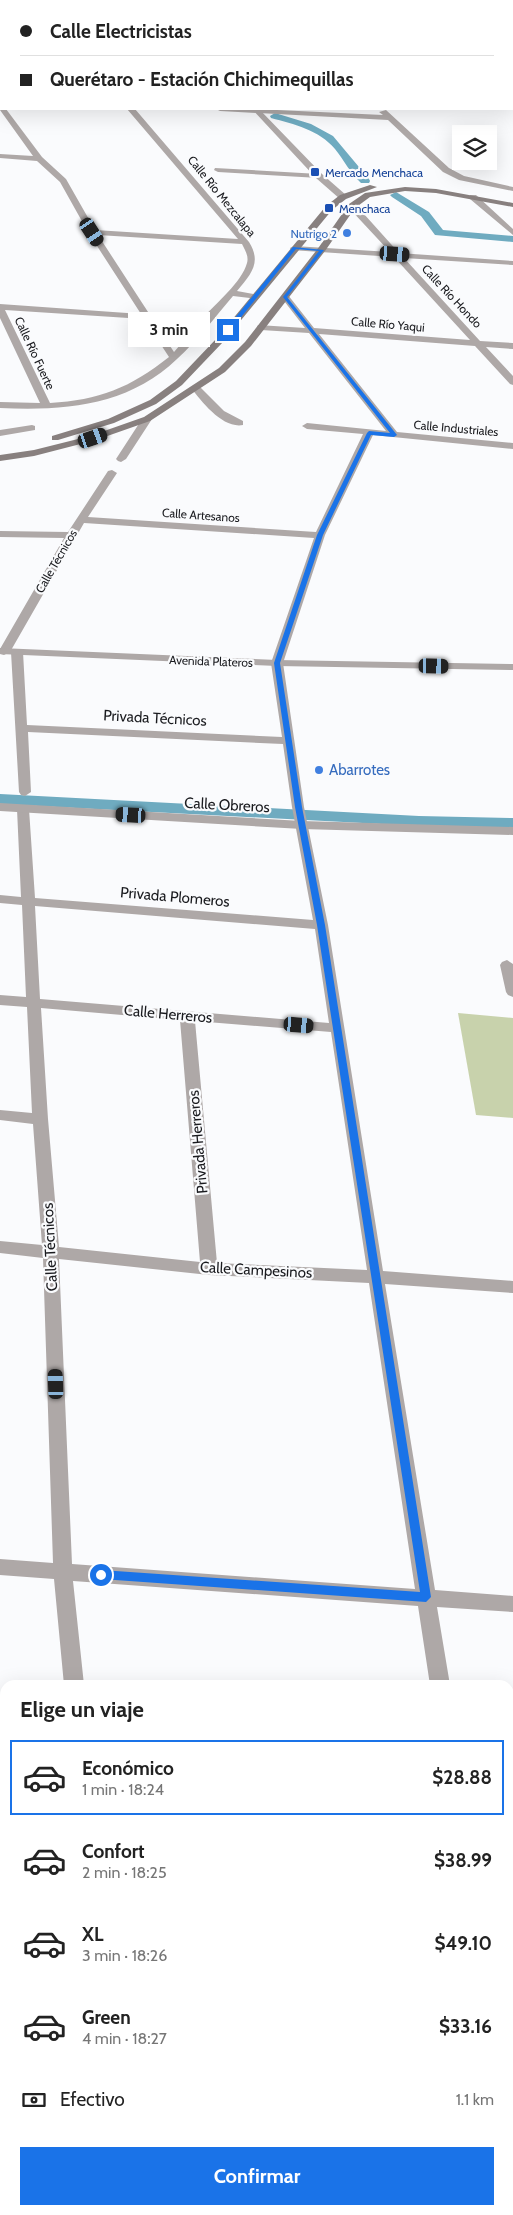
<!DOCTYPE html>
<html lang="es">
<head>
<meta charset="utf-8">
<style>
  body { margin:0; font-family:Cabin,sans-serif; background:#f2f2f2; color:#222; height:100vh; display:flex; flex-direction:column; font-size:19px; white-space:nowrap }
  * { box-sizing:border-box; margin:0 }
  p { font-size:16px; color:#767676 }
  .icon { flex:none; width:28px; height:28px; fill:none; stroke:currentColor; stroke-width:2; stroke-linecap:round; stroke-linejoin:round }
  .map { position:relative; flex:1; overflow:hidden }
  .details { position:absolute; left:0px; top:1680px; width:514px; height:535px; display:flex; flex-direction:column; background:#fff; border-radius:15px 15px 0 0; box-shadow:0 5px 20px #0002 }
  .details>* { flex:none }
  .hud { position:absolute; left:0px; top:0px; width:514px; height:110px; box-shadow:0 5px 20px #0002; display:grid; align-content:center; height:110px; padding:0 20px; background:#fff }
  .controls { position:absolute; left:452px; top:125px; display:grid; gap:10px }
  .controls a { display:grid; place-items:center; width:45px; height:45px; border-radius:0px; background:#fff; box-shadow:0 5px 20px #0002; font-size:25px }
  .end { position:absolute; width:22px; height:22px; margin:-11px; border:6px solid #1a73e8; background:#fff; box-shadow:0 0 0 2px #fff }
  .from { border-radius:50% }
  .bubble { position:absolute; height:35px; border-radius:0px; background:#fff; box-shadow:0 5px 20px #0002; font-size:16px; font-weight:700; line-height:35px; text-align:center }
  .car { position:absolute; width:15px; height:30px; margin:-15px -8px; border-radius:6px; box-shadow:0 0 4px 1px #0007; background:linear-gradient(#222 24%,#8ab4d8 0 40%,#222 0 76%,#8ab4d8 0 86%,#222 0) }
  .hud b { display:flex; align-items:center; gap:18px; height:48px; font-size:19px }
  .hud b+b { border-top:1px solid #e0e0e0 }
  .hud i { width:12px; height:12px; background:#222 }
  ul { padding:0; list-style:none }
  li { display:flex; align-items:center; gap:15px; height:75px; margin:0 10px 8px; padding:0 10px; border:2px solid transparent; border-radius:0px }
  li div { flex:1 }
  li b { display:block; font-size:19px }
  li em { font-style:normal; font-weight:700 }
  li.current { border-color:#1a73e8 }
  li>.icon { width:45px; height:45px; stroke-width:1.5 }
  h2 { padding:0 20px; font-size:22px; line-height:60px }
  .pay { display:flex; align-items:center; gap:12px; height:55px; padding:0 20px; font-size:19px }
  .pay p { margin-inline-start:auto }
  .action { display:flex; gap:10px; margin-top:auto; padding:10px 20px }
  .action a { flex:1; height:58px; border-radius:0px; background:#1a73e8; color:#fff; font-size:20px; font-weight:700; line-height:58px; text-align:center }
  .map>svg:first-child { display:block }
  .green { fill:#c8d2ac }
  .lines { fill:none; stroke-linecap:round; stroke-linejoin:round }
  .canal { fill:#6fabc0; fill-rule:evenodd }
  .minor { fill:#aea8a7; fill-rule:evenodd }
  .tertiary { fill:#aea8a7; fill-rule:evenodd }
  .secondary { fill:#88807f; fill-rule:evenodd }
  .route { fill:#1a73e8 }
  .transit-dot { fill:#1a4fb4; stroke:#fafbfd; stroke-width:2 }
  .shop-dot { fill:#3f7fe0; stroke:#fafbfd; stroke-width:2 }
  .labels { text-anchor:middle; dominant-baseline:central; stroke-width:4.5; stroke-linejoin:round; paint-order:stroke }
  .far-transit-label { font-size:12px; fill:#164399; stroke:#fafbfd; text-anchor:start }
  .far-street-label { font-size:12px; fill:#1a1b1f; stroke:#fafbfd }
  .far-shop-label { font-size:12px; fill:#366cbe; stroke:#fafbfd; text-anchor:end }
  .street-label { font-size:15px; fill:#1a1b1f; stroke:#fafbfd }
  .shop-label { font-size:15px; fill:#366cbe; stroke:#fafbfd; text-anchor:start }
</style>
</head>
<body>
<div class="map">
<svg width="513" height="2215" viewBox="0 0 513 2215">
  <rect width="100%" height="100%" fill="#fafbfd"/>
  <path class="green" d="M458 1013 513 1018V1118L476 1115Z"/>
  <g class="lines">
    <path class="canal" d="M0 0H8V1H1V3Z
      M275 113 311 124 333 136 369 179 370 181 369 183H361C350 173 344 160 335 149 319 130 294 124 271 118L270 116Z
      M396 192 429 212 443 230 513 236V242L435 235 421 216 392 197 390 195Z
      M0 794 419 816 513 818V828L419 826 0 804Z"/>
    <path class="minor" d="M188 0H195L196 1H189Z
      M464 0H471L472 1H465Z
      M0 20H1V24H0Z
      M512 54H513V58H512Z
      M512 102H513V106H512Z
      M0 107 6 109 42 157 66 179 95 230 238 239 127 109H135L249 242C262 263 251 274 237 291L258 295V299L233 296C215 317 198 340 177 359 128 406 65 411 0 408V402L40 403 0 318V304L141 314 88 232 60 182 37 161 0 158V154L33 156 0 110ZM98 235 242 244C245 250 249 256 247 263 242 282 216 303 203 318L150 315ZM5 310 144 319 169 357C130 388 99 400 50 403ZM153 320 199 323 174 352Z
      M216 109H256L383 115 379 112 386 110 449 168 464 176 513 187V191L459 180 443 172 388 120 220 111Z
      M215 168 319 174 323 176 319 178 218 172 214 170Z
      M470 195H476L513 229V235L470 199Z
      M349 204H355L399 253 513 261V265L404 258 480 341 513 343V349L486 347 513 376V385L510 384 475 346 319 334 397 432 513 443V449L373 435 325 535 283 663 304 807 328 925 383 1271 513 1281V1293L385 1284 435 1590 513 1596V1612L437 1607 450 1685H430L418 1606 73 1581 84 1685H64L54 1579 0 1575V1559L53 1563 43 1258 0 1253V1241L42 1245 33 1124 0 1120V1110L32 1113 27 1007 0 1005V995L26 997 22 905 0 903V895L21 897 17 809 23 805 29 809 35 898 313 920 292 807 283 744 28 732 31 792 25 796 21 795 19 792 11 652 17 649 23 652 27 725 282 737 271 663 314 538 84 523 10 652 4 655 0 654V649L64 538 0 537V531L68 532 108 471 112 470 117 473 88 517 316 532 363 434 307 429 302 426 307 423 386 431 309 333 261 330 257 327 258 325 305 328 281 297 285 294 288 295 314 328 470 340 394 257 291 250 290 248 294 246 390 252 349 208ZM35 906 315 929 329 1023 40 999ZM41 1008 180 1020 200 1262 59 1247 48 1119ZM195 1021 331 1032 367 1270 217 1263ZM59 1259 209 1275 369 1283 415 1589 72 1564Z
      M196 385 199 386 224 411 243 421V425C223 429 202 402 191 388Z
      M147 416 152 419 126 459 121 462 118 461 116 459 142 419Z
      M32 425 35 426V430L0 436V430Z
      M507 960 513 964V997L508 995 506 992 500 965 502 962Z
      M509 2090 513 2091V2139L509 2137Z
      M163 2210H205L207 2215H165Z"/>
    <path class="tertiary" d="M512 72H513V76H512Z
      M252 109H259L322 174 346 195V199H340L316 178Z
      M0 648 277 660 513 664V670L277 666 0 654Z
      M0 803 302 821 513 827V835L302 829 0 811Z
      M0 2155 5 2156V2180L0 2179Z
      M48 2210H72L71 2215H47Z
      M98 2210H122L121 2215H97Z"/>
    <path class="secondary" d="M370 185 377 187 346 199 332 210 223 342 182 385 156 404 114 423 58 440H52V436L108 419 150 400 176 381 217 338 326 206 340 195Z
      M405 187 436 189 513 203V207L436 193 405 191 370 197 355 208 325 251 251 346 225 372 150 421 96 440 34 456 0 461V455L34 450 90 436 144 417 219 368 245 342 319 247 349 204 365 193Z"/>
  </g>
  <path class="route" d="M293 247 324 250 287 297 397 435 394 437 371 435 323 535 280 663 302 807 325 925 431 1597 426 1602 101 1579 96 1575 101 1570 420 1592 317 925 295 807 274 663 317 535 367 433 369 431 390 433 283 297 319 251 296 249 230 331 225 330Z"/>
  <g class="transit-dot">
    <rect x="310" y="167" width="10" height="10" rx="2.5"/>
    <rect x="324" y="203" width="10" height="10" rx="2.5"/>
  </g>
  <g class="shop-dot">
    <circle cx="347" cy="233" r="5"/>
    <circle cx="319" cy="770" r="5"/>
  </g>
  <g class="labels">
    <g class="far-transit-label">
      <text x="325" y="172">Mercado Menchaca</text>
      <text x="339" y="208">Menchaca</text>
    </g>
    <g class="far-street-label">
      <text transform="translate(222 196) rotate(51)">Calle Río Mezcalapa</text>
      <text transform="translate(452 296) rotate(47)">Calle Río Hondo</text>
      <text transform="translate(388 324) rotate(5)">Calle Río Yaqui</text>
      <text transform="translate(35 353) rotate(65)">Calle Río Fuerte</text>
      <text transform="translate(456 428) rotate(5)">Calle Industriales</text>
      <text transform="translate(201 515) rotate(4)">Calle Artesanos</text>
      <text transform="translate(56 561) rotate(-60)">Calle Técnicos</text>
      <text transform="translate(211 661) rotate(2)">Avenida Plateros</text>
    </g>
    <g class="far-shop-label">
      <text x="337" y="233">Nutrigo 2</text>
    </g>
    <g class="street-label">
      <text transform="translate(155 718) rotate(3)">Privada Técnicos</text>
      <text transform="translate(227 805) rotate(3)">Calle Obreros</text>
      <text transform="translate(175 897) rotate(5)">Privada Plomeros</text>
      <text transform="translate(168 1014) rotate(5)">Calle Herreros</text>
      <text transform="translate(198 1142) rotate(-95)">Privada Herreros</text>
      <text transform="translate(50 1247) rotate(-93)">Calle Técnicos</text>
      <text transform="translate(256 1270) rotate(3)">Calle Campesinos</text>
    </g>
    <g class="shop-label">
      <text x="329" y="770">Abarrotes</text>
    </g>
  </g>
</svg>
<div class="controls">
<a><svg class="icon" aria-label="layers" viewBox="0 0 24 24"><path d="M12 4l9 5-9 5-9-5zM3 14l9 5 9-5"/></svg></a>
</div>
<i class="end from" style="left:101px;top:1575px"></i>
<i class="end" style="left:228px;top:330px"></i>
<div class="bubble" style="left:128px;top:312px;width:82px">3 min</div>
<i class="car" style="left:92px;top:232px;rotate:147deg"></i>
<i class="car" style="left:395px;top:254px;rotate:94deg"></i>
<i class="car" style="left:93px;top:438px;rotate:71deg"></i>
<i class="car" style="left:434px;top:666px;rotate:91deg"></i>
<i class="car" style="left:131px;top:815px;rotate:273deg"></i>
<i class="car" style="left:299px;top:1025px;rotate:95deg"></i>
<i class="car" style="left:56px;top:1384px;rotate:358deg"></i>
<div class="hud">
<b><i class="from"></i>Calle Electricistas</b>
<b><i></i>Querétaro - Estación Chichimequillas</b>
</div>
<section class="details">
<h2>Elige un viaje</h2>
<ul>
<li class="current"><svg class="icon" aria-label="car" viewBox="0 0 24 24"><path d="M5 17H2v-5l4-1 3-4h7l3 4 3 1v5h-3M9 17h6M6 11h13"/><circle cx="7" cy="17" r="2"/><circle cx="17" cy="17" r="2"/></svg><div><b>Económico</b><p>1 min · 18:24</p></div><em>$28.88</em></li>
<li><svg class="icon" aria-label="car" viewBox="0 0 24 24"><path d="M5 17H2v-5l4-1 3-4h7l3 4 3 1v5h-3M9 17h6M6 11h13"/><circle cx="7" cy="17" r="2"/><circle cx="17" cy="17" r="2"/></svg><div><b>Confort</b><p>2 min · 18:25</p></div><em>$38.99</em></li>
<li><svg class="icon" aria-label="car" viewBox="0 0 24 24"><path d="M5 17H2v-5l4-1 3-4h7l3 4 3 1v5h-3M9 17h6M6 11h13"/><circle cx="7" cy="17" r="2"/><circle cx="17" cy="17" r="2"/></svg><div><b>XL</b><p>3 min · 18:26</p></div><em>$49.10</em></li>
<li><svg class="icon" aria-label="car" viewBox="0 0 24 24"><path d="M5 17H2v-5l4-1 3-4h7l3 4 3 1v5h-3M9 17h6M6 11h13"/><circle cx="7" cy="17" r="2"/><circle cx="17" cy="17" r="2"/></svg><div><b>Green</b><p>4 min · 18:27</p></div><em>$33.16</em></li>
</ul>
<div class="pay"><svg class="icon" aria-label="cash" viewBox="0 0 24 24"><path d="M3 7h18v10H3z"/><circle cx="12" cy="12" r="2"/></svg>Efectivo<p>1.1 km</p></div>
<div class="action"><a>Confirmar</a></div>
</section>
</div>
</body>
</html>
